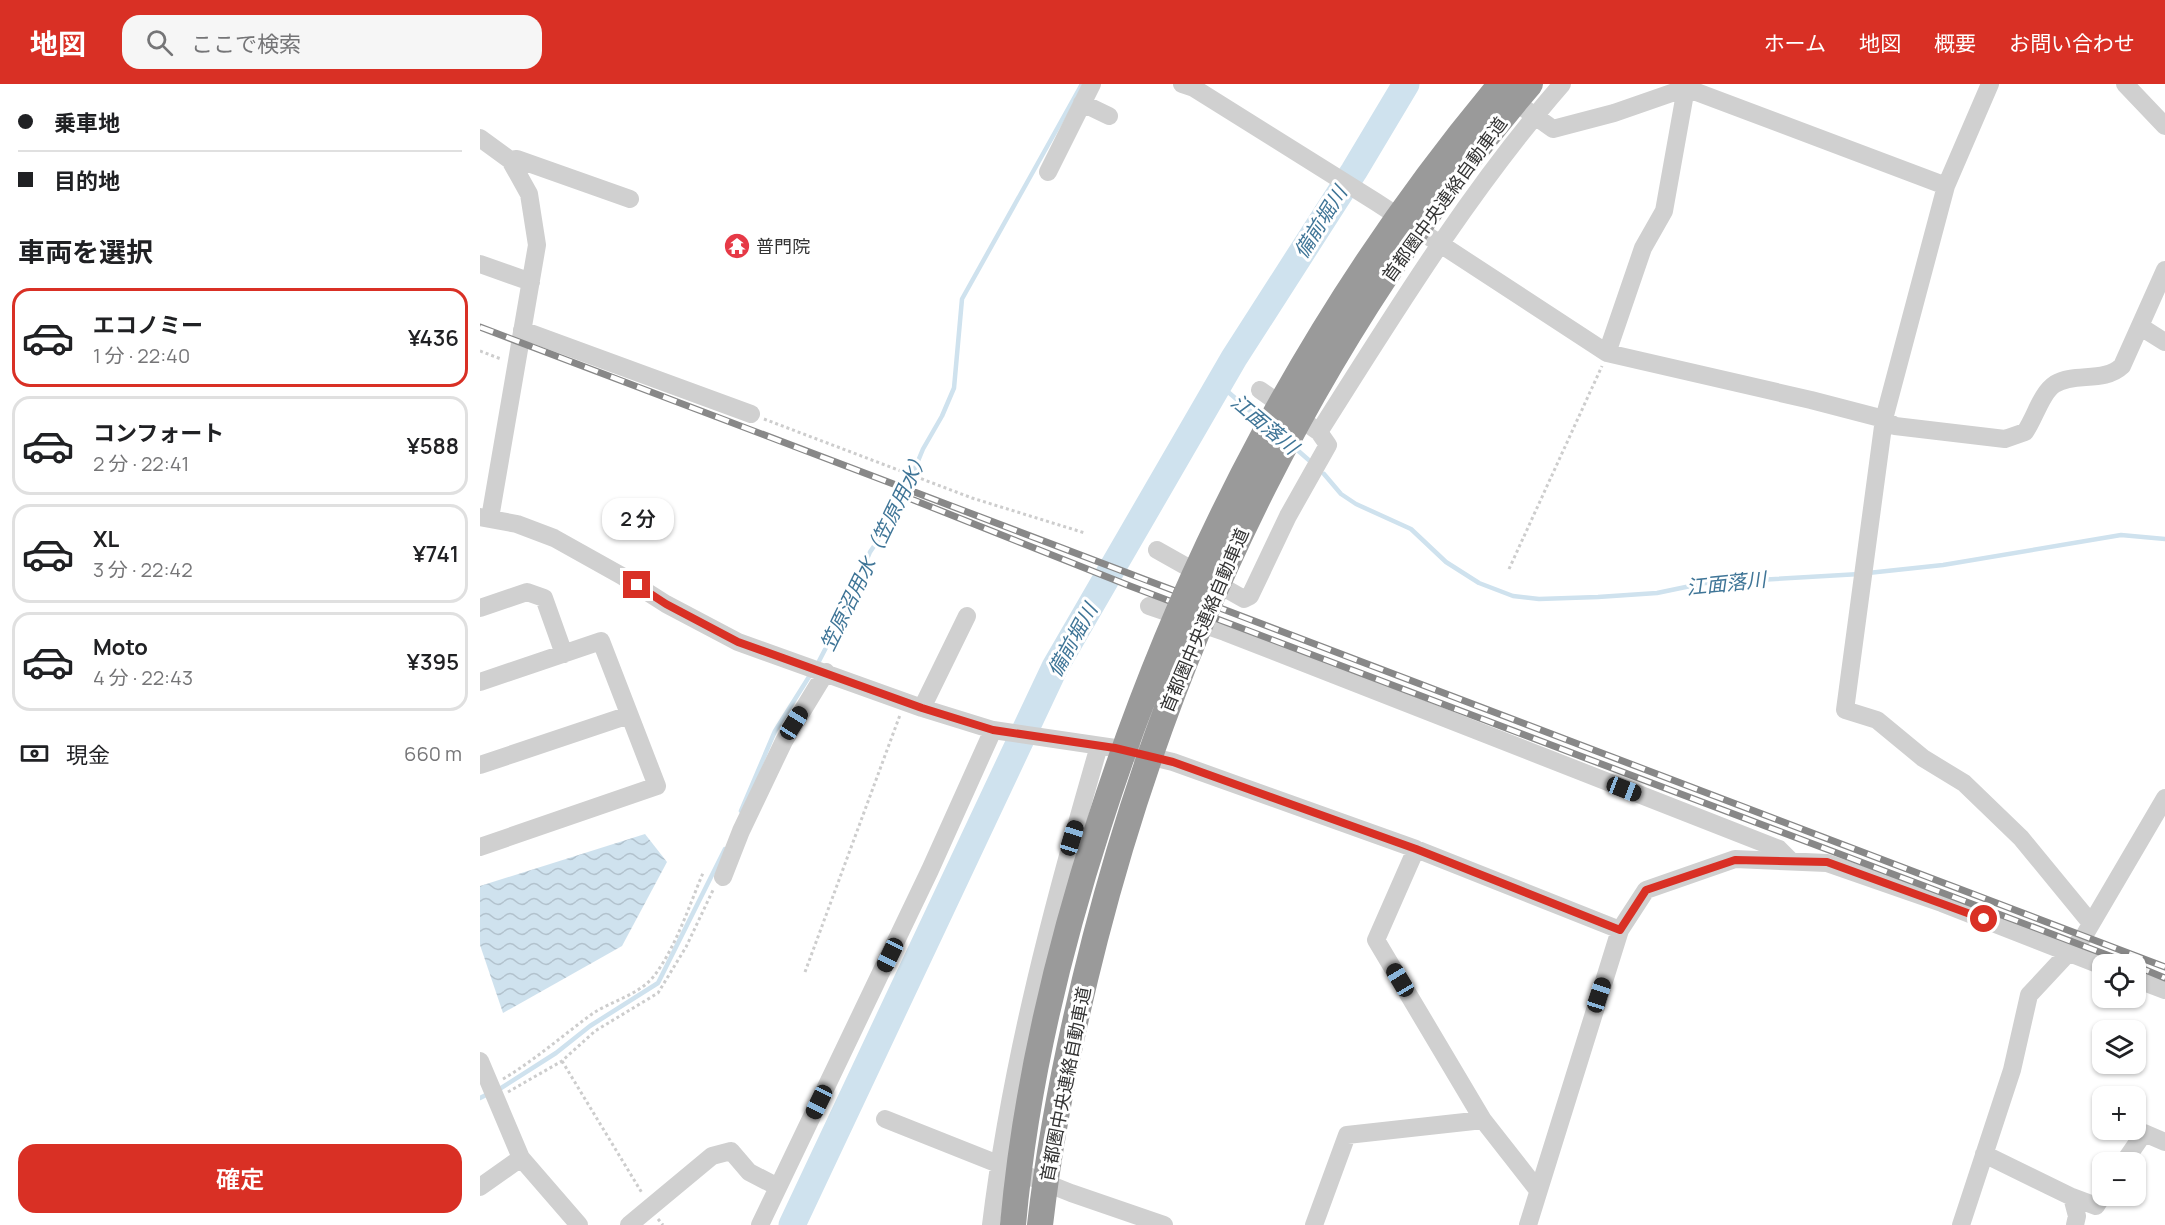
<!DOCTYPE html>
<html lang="ja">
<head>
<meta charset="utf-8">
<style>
  body { margin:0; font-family:Manrope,"Noto Sans JP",sans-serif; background:#f6f6f6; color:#202124; height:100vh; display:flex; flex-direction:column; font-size:22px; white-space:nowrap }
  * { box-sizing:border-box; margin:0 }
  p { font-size:20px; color:#757577 }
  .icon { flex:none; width:33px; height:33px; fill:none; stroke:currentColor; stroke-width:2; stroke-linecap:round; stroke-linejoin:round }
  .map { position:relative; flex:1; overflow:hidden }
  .drawer { display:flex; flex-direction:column; background:#fff; width:480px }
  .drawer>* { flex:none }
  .banner { display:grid; align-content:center; height:132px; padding:0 18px; background:#fff }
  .controls { position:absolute; left:1612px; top:870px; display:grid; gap:12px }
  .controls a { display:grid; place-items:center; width:54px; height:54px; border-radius:12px; background:#fff; box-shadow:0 2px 4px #0004; font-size:30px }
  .end { position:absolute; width:27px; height:27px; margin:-14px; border:8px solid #d93025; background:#fff; box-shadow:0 0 0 3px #fff }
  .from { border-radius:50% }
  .bubble { position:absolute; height:42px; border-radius:18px; background:#fff; box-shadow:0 2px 4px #0004; font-size:20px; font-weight:600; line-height:42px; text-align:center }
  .car { position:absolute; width:18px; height:36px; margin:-18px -9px; border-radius:8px; box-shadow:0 0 4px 2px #0007; background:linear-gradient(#222 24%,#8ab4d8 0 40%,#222 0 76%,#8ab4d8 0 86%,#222 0) }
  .banner b { display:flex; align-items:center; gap:21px; height:57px; font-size:22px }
  .banner b+b { border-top:2px solid #e0e0e0 }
  .banner i { width:15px; height:15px; background:#202124 }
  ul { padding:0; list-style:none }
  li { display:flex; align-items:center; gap:18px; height:99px; margin:0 12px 9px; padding:0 6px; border:3px solid #e0e0e0; border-radius:18px }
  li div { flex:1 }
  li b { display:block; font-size:22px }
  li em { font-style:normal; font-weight:600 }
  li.on { border-color:#d93025 }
  li>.icon { width:54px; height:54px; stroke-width:1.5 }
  h2 { padding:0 18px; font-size:27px; line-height:72px }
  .pay { display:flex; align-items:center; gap:15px; height:66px; padding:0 18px; font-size:22px }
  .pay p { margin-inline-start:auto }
  .button { display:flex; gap:12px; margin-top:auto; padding:12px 18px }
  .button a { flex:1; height:69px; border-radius:18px; background:#d93025; color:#fff; font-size:24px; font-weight:600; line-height:69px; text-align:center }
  header { display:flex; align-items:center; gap:36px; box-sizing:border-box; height:84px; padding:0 30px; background:#d93025; color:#fff }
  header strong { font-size:28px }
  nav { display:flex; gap:33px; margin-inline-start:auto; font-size:21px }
  .search { width:420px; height:54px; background:#f6f6f6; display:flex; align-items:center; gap:15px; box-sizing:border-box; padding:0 21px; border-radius:18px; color:#757577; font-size:22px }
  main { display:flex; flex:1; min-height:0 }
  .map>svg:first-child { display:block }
  .water { fill:url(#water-waves) }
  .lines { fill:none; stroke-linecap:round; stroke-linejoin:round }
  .stream { stroke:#cfe2ee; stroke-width:4.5 }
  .river { stroke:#cfe2ee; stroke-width:27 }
  .path { stroke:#cdcdcd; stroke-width:3; stroke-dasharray:3 3; stroke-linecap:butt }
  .minor { stroke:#d0d0d0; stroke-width:18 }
  .rail-casing { stroke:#888; stroke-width:7 }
  .rail { stroke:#fff; stroke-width:4.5; stroke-dasharray:14; stroke-linecap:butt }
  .highway-bridge { stroke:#9a9a9a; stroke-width:26 }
  .route { stroke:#d93025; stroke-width:8 }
  .labels { text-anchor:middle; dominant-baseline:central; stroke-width:6; stroke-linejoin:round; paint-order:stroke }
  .street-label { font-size:18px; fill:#333; stroke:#fff }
  .poi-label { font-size:18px; fill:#333; stroke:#fff; text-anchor:start }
  .water-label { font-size:20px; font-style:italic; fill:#3f7597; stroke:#fff }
</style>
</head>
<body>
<header>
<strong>地図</strong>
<div class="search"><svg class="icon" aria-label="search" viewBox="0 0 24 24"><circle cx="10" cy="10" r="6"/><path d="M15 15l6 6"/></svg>ここで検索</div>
<nav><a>ホーム</a><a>地図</a><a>概要</a><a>お問い合わせ</a></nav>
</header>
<main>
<section class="drawer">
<div class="banner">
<b><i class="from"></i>乗車地</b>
<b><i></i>目的地</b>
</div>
<h2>車両を選択</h2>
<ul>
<li class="on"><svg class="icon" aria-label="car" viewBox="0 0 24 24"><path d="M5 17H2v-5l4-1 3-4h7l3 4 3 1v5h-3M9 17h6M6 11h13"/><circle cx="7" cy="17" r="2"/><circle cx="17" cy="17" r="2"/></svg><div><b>エコノミー</b><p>1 分 · 22:40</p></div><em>¥436</em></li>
<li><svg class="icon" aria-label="car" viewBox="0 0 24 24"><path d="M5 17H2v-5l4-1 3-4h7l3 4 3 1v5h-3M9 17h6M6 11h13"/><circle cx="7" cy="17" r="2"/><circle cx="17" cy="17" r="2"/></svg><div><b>コンフォート</b><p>2 分 · 22:41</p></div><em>¥588</em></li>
<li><svg class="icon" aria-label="car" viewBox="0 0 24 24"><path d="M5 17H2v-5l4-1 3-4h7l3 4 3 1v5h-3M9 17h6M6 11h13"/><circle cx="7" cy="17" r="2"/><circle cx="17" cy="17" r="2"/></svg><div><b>XL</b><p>3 分 · 22:42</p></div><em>¥741</em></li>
<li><svg class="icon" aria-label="car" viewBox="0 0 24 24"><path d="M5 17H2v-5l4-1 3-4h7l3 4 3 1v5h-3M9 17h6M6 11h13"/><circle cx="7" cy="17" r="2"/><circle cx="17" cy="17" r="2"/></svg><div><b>Moto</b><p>4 分 · 22:43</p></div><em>¥395</em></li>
</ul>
<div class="pay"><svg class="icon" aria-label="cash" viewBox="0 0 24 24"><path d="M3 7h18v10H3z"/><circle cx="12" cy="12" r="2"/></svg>現金<p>660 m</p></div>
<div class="button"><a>確定</a></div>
</section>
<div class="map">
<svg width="1685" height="1141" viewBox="0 0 1685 1141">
  <defs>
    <pattern id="water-waves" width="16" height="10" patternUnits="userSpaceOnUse" patternTransform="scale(1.5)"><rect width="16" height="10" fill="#cfe2ee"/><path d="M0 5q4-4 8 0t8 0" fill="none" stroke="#b2c2cd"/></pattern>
  </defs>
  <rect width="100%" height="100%" fill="#fff"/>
  <path class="water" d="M165 750 187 778 142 862 23 929 0 861V802Z"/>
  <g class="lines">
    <path class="stream" d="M740 301 783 338
      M815 364 831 378
      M844 390 861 410 876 420 931 445 966 478 999 499 1033 512 1059 515 1118 513 1177 509 1225 499 1380 490
      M1388 489 1463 481 1641 451 1685 455
      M337 581 367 523 390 468 416 430 443 365 462 332 474 304 482 215 602 0
      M261 727 295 647 332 588
      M18 1006 76 969 110 942 178 899 245 765
      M0 1014 10 1009"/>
    <path class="river" d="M312 1141 575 583 754 274 874 87 926 0"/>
    <path class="path" d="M0 267 21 275
      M284 335 492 414 605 449
      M1029 485 1122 282
      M325 888 420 631
      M82 977 162 1109
      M23 995C55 976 82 952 112 930 131 917 159 911 174 892 196 863 209 822 223 789
      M28 1008 82 977 115 947 178 909 206 863 234 804
      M178 1135 183 1141"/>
    <path class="minor" d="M702 0 714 4 896 118 1127 269
      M1510 0 1466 102 1404 335 1365 626 1397 636 1443 674 1484 699 1541 754 1610 838
      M1645 0 1685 42
      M1206 4 1184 127 1163 164 1127 269 1331 316 1404 335 1415 342 1525 355 1545 348C1555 334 1561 309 1575 300 1595 288 1624 299 1642 282L1685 186
      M1027 12 1073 45 1134 29 1206 4 1466 102
      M602 19 629 32
      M0 54 30 76 49 110 57 161 10 434
      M30 76 37 75 150 115
      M568 88 612 0
      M0 180 51 198
      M1661 243 1685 258
      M42 246 271 330
      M839 348C915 228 989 107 1082 0
      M0 433 37 440 74 454 142 492 186 520 258 558 442 624 513 646 635 664 693 678 936 765 1140 846
      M677 466 764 515 770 512 808 432 848 361 839 348 780 306
      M669 522 745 548 1299 765 1311 777
      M0 524 47 508 64 514 84 570
      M0 598 121 557 177 702 0 763
      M442 624 487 532
      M0 681 149 631
      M936 765 896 856 1003 1036 1057 1105
      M243 793 261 747 304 657 346 588
      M1656 895 1685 906
      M0 977 41 1074 99 1141
      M405 1035 591 1109 684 1141
      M1504 1070 1592 1113 1597 1132 1595 1141
      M1644 1078 1664 1049 1685 1058
      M0 1103 41 1074
      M1592 1113 1616 1122 1623 1111
      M149 1141 232 1072 251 1067 269 1088 298 1103
      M280 1141 450 786 513 646
      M511 1141C531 977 573 820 619 662
      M834 1141 867 1051 1003 1036
      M1048 1141 1140 846 1166 806 1255 775 1347 779 1462 819 1623 882
      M1481 1141 1532 986 1549 911 1604 852 1685 714"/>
    <g class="rail-casing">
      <path id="rail" d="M0 243 1685 883
        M426 413 650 502 1651 880
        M1656 882 1685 894"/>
    </g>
    <use href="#rail" class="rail"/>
    <path class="highway-bridge" d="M533 1141C545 1005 577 870 619 740 705 471 839 217 1021 0
      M560 1141C571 1045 591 949 615 855 695 543 840 246 1050 0"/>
  </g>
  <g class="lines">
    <path class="route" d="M157 501 186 520 258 558 442 624 513 646 635 664 693 678 936 765 1140 846 1166 806 1255 776 1347 778 1504 835"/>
  </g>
  <defs>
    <g id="temple-disc" transform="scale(1.35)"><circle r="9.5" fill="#e63946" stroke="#fff"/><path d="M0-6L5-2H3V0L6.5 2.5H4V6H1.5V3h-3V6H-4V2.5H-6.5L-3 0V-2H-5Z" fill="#fff"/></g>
  </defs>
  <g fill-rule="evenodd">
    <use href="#temple-disc" x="257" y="162"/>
  </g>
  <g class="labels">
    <g class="street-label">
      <text transform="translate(964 115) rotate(-54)">首都圏中央連絡自動車道</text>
      <text transform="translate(724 536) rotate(-67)">首都圏中央連絡自動車道</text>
      <text transform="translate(585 1000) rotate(-79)">首都圏中央連絡自動車道</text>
    </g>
    <g class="poi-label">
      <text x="276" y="162">普門院</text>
    </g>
    <g class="water-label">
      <text transform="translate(840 138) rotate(-58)">備前堀川</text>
      <text transform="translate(785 340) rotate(40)">江面落川</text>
      <text transform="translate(394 466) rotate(-64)">笠原沼用水（笠原用水）</text>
      <text transform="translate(1246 499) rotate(-6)">江面落川</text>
      <text transform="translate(592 556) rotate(-61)">備前堀川</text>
    </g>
  </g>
</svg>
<div class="controls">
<a><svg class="icon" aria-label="locate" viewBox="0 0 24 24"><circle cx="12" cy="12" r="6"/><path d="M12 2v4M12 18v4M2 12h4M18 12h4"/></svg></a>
<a><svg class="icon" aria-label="layers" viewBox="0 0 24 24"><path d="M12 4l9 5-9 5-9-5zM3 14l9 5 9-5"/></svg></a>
<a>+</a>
<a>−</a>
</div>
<i class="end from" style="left:1504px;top:835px"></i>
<i class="end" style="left:157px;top:501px"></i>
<div class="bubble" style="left:122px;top:414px;width:72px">2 分</div>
<i class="car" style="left:314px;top:639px;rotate:32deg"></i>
<i class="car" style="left:1144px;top:705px;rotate:111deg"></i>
<i class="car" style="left:592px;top:754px;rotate:17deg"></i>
<i class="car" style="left:410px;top:871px;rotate:206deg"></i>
<i class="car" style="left:920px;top:896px;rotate:329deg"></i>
<i class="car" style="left:1119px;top:911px;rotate:18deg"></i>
<i class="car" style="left:339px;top:1018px;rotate:206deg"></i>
</div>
</main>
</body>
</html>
